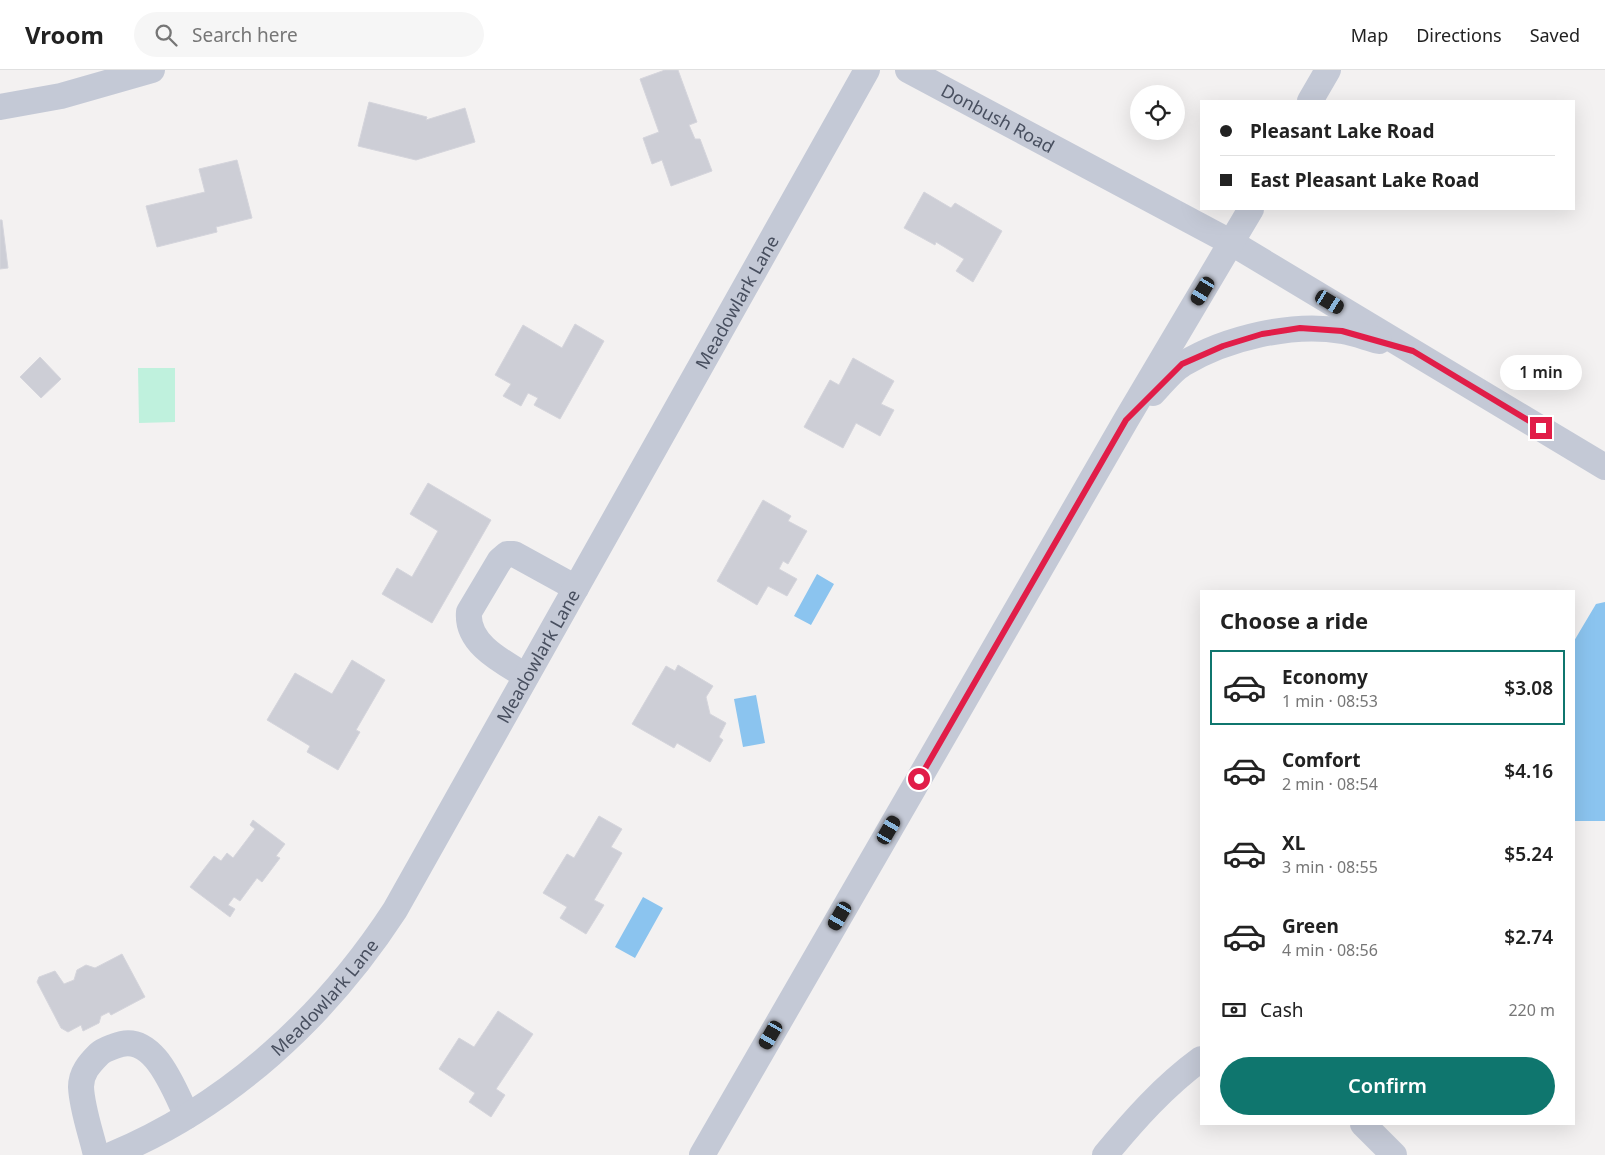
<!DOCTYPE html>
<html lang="en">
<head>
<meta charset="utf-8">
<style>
  body { margin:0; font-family:"Noto Sans",sans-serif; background:#f6f6f6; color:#222; height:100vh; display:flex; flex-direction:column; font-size:19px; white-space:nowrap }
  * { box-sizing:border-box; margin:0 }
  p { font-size:16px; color:#767676 }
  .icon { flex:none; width:28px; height:28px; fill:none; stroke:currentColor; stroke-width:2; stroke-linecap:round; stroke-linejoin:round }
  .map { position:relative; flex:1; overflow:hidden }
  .panel { position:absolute; left:1200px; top:520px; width:375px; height:535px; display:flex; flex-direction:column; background:#fff; border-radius:0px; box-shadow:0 5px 20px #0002 }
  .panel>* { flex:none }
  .banner { position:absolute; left:1200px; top:30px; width:375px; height:110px; border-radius:0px; box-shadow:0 5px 20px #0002; display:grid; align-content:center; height:110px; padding:0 20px; background:#fff }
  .fabs { position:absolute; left:1130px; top:15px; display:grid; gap:10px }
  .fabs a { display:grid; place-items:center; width:55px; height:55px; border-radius:50%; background:#fff; box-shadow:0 5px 20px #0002; font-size:25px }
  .end { position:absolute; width:22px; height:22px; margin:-11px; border:6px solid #e11d48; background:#fff; box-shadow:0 0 0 2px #fff }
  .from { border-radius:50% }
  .bubble { position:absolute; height:35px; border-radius:18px; background:#fff; box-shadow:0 5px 20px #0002; font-size:16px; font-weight:600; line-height:35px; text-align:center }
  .car { position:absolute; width:15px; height:30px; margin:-15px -8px; border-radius:6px; box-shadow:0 0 4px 1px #0007; background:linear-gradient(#222 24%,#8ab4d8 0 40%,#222 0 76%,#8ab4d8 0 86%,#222 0) }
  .banner b { display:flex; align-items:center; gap:18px; height:48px; font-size:19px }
  .banner b+b { border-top:1px solid #e0e0e0 }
  .banner i { width:12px; height:12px; background:#222 }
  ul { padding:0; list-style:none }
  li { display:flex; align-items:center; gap:15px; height:75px; margin:0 10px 8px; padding:0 10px; border:2px solid transparent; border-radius:0px }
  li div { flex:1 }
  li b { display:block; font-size:19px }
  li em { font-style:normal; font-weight:600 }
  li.active { border-color:#0f766e }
  li>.icon { width:45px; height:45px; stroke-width:1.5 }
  h2 { padding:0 20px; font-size:22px; line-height:60px }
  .pay { display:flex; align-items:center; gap:12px; height:55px; padding:0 20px; font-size:19px }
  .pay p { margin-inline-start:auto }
  .primary-button { display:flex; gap:10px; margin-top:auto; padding:10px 20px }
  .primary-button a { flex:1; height:58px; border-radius:30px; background:#0f766e; color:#fff; font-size:20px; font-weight:600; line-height:58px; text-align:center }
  header { display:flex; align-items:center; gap:30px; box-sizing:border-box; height:70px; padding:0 25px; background:#fff; border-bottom:1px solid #e0e0e0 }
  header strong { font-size:24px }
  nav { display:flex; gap:28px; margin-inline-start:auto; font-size:18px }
  .search { width:350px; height:45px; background:#f6f6f6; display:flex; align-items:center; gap:12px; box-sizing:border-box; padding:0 18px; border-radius:28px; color:#767676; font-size:19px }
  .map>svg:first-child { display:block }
  .green { fill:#bff1dd }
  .water { fill:#8bc4ef }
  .building { fill:#cdced6; stroke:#d5d5dc }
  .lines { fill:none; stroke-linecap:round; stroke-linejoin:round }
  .minor { stroke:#c4c9d6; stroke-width:26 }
  .route { stroke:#e11d48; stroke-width:6 }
  .labels { text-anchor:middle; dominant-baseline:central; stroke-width:4; stroke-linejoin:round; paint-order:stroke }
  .street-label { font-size:18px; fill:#484f5f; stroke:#fff }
</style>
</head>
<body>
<header>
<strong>Vroom</strong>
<div class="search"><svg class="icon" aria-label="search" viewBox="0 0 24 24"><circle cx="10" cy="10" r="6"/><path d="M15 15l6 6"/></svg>Search here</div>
<nav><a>Map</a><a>Directions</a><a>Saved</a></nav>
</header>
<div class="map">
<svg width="1605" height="1085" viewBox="0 0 1605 1085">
  <rect width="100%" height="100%" fill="#f3f1f1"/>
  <path class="green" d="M138 298H175V352L139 353Z"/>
  <path class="water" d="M817 504 834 514 811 555 794 546Z
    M1605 532V751H1574V571L1596 534Z
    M756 625 765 673 743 677 734 629Z
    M643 827 663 838 635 888 615 877Z"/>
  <path class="building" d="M665 0H678L697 52 689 55 695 69H700L712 101 671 116 662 90 652 94 643 68 659 62 640 9Z
    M369 32 427 47 426 50 465 38 475 72 416 90 358 76Z
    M237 90 252 148 216 157 217 162 157 177 146 136 205 122 199 99Z
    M924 122 951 138 955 133 1002 161 973 212 956 201 964 189 936 172 935 175 904 158Z
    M0 150H2L8 198 0 199Z
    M575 254 604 271 560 349 534 335 538 328 528 323 521 336 503 326 511 314 495 305 523 255 562 278Z
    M40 287 61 309 41 328 20 307Z
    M853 288 894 311 881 334 894 340 880 366 856 353 843 378 804 357 830 310 839 315Z
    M428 413 491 450 432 553 382 524 397 498 412 507 438 461 410 444Z
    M763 430 791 446 788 451 807 461 788 494 783 491 779 499 797 509 787 526 768 516 757 535 717 511Z
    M352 590 385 610 356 660 360 662 338 700 307 682 310 676 267 650 295 603 332 624Z
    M678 595 713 616 706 627 710 644 726 653 719 667 723 670 710 692 677 673 674 678 632 654 666 596 675 601Z
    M599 746 622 759 611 777 622 783 594 830 604 835 586 864 560 848 567 837 543 823 567 784 574 788Z
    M253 750 285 774 276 786 280 788 262 812 257 808 240 831 234 827 228 835 235 839 230 847 190 817 214 786 221 791 227 783 233 788 255 759 250 755Z
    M122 884 145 927 111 945 109 942 101 946 99 953 83 961 81 955 68 962 61 958 37 912 39 907 55 901 64 914 74 910 77 900 86 895 95 898Z
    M498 941 533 964 496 1019 505 1025 491 1047 469 1032 475 1023 439 999 459 968 474 977Z"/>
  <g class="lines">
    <g class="minor">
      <path id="s1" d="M908 0 1232 173 1605 397"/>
      <path d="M1310 31 1328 0"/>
      <path d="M0 37 61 26 152 0"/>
      <path d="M1153 323C1162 314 1172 300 1183 294 1226 268 1293 252 1342 261 1355 263 1367 268 1379 271"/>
      <path d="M526 606C503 592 466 574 469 542L500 490 507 484H514L576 518"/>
      <path d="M1363 1054 1394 1085"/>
      <path d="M96 1085C91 1063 82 1039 81 1017 81 1003 89 994 99 984 103 980 110 978 115 976 154 960 174 1020 187 1046"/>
      <path id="s2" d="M111 1085C229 1036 326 946 395 840L867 0"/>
      <path d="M702 1085 1126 350 1251 139"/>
      <path d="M1105 1085C1134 1050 1164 1016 1201 989"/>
    </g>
  </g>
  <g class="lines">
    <path class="route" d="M919 709 1126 350 1182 294 1223 276 1262 264 1300 258 1342 261 1413 281 1541 358"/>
  </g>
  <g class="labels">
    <g class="street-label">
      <text stroke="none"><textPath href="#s1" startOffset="102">Donbush Road</textPath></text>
      <text stroke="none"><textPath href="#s2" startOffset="1078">Meadowlark Lane</textPath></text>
      <text stroke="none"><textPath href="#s2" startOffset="672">Meadowlark Lane</textPath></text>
      <text stroke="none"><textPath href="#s2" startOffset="268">Meadowlark Lane</textPath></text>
    </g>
  </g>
</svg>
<div class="fabs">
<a><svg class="icon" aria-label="locate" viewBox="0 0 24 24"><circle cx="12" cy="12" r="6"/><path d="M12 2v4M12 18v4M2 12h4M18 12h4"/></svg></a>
</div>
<i class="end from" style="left:919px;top:709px"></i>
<i class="end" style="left:1541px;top:358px"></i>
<div class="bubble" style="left:1500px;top:285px;width:82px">1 min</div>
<i class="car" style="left:1203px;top:221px;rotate:211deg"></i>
<i class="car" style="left:1330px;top:232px;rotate:121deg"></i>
<i class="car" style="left:889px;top:760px;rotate:30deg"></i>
<i class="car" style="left:840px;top:846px;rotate:210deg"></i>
<i class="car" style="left:771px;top:965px;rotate:210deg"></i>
<div class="banner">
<b><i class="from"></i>Pleasant Lake Road</b>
<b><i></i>East Pleasant Lake Road</b>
</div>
<section class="panel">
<h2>Choose a ride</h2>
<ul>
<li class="active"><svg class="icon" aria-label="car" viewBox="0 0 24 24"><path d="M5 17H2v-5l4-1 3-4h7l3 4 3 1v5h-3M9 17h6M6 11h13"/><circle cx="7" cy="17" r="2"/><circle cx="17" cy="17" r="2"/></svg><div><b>Economy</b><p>1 min · 08:53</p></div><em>$3.08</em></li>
<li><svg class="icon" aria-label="car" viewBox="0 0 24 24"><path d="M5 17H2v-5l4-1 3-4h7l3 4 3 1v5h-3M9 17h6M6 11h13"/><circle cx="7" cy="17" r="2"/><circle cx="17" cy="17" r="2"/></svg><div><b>Comfort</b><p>2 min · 08:54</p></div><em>$4.16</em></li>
<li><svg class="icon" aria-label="car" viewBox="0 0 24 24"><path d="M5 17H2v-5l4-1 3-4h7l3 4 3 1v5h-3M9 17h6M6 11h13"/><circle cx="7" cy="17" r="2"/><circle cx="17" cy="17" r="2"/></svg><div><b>XL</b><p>3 min · 08:55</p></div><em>$5.24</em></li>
<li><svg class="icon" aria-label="car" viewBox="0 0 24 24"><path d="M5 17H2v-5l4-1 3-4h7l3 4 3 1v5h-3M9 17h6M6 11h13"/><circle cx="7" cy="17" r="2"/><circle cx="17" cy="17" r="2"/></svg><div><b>Green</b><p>4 min · 08:56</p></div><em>$2.74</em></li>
</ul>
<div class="pay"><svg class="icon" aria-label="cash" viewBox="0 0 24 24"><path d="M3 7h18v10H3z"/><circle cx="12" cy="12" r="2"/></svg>Cash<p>220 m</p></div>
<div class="primary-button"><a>Confirm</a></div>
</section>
</div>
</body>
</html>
